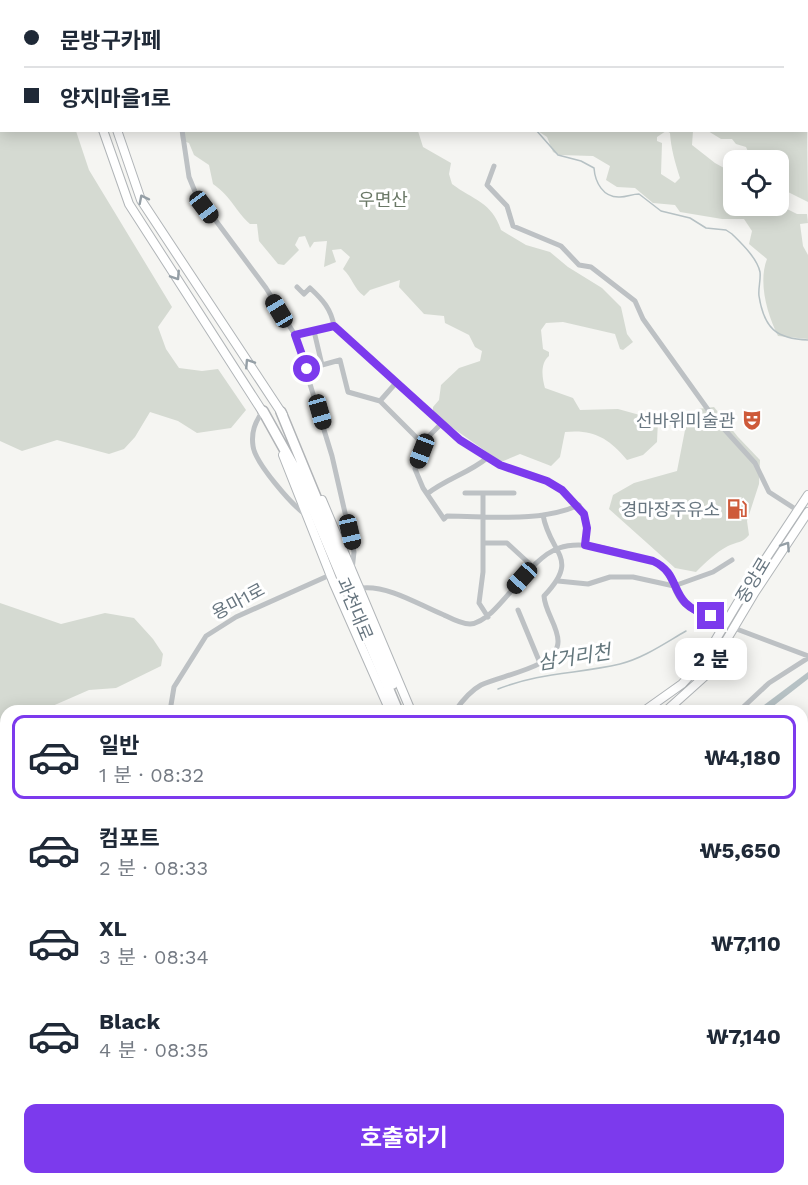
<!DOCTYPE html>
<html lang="ko">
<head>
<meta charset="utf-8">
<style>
  body { margin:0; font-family:"Work Sans","Noto Sans KR",sans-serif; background:#f6f6f7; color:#1f2937; height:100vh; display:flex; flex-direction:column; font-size:22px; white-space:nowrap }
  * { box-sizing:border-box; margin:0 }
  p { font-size:20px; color:#747a83 }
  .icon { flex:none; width:33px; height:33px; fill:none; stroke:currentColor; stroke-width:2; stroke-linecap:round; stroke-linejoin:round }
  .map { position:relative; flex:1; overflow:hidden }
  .panel { position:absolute; left:0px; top:705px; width:808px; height:480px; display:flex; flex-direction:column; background:#fff; border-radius:18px 18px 0 0; box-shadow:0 3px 15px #0003 }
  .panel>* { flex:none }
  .banner { position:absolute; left:0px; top:0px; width:808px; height:132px; box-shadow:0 3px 15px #0003; display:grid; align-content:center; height:132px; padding:0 24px; background:#fff }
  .fabs { position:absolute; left:723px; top:150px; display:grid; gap:12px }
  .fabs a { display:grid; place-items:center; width:66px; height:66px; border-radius:12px; background:#fff; box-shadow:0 3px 15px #0003; font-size:30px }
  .end { position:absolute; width:27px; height:27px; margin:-14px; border:8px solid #7c3aed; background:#fff; box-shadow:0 0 0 3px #fff }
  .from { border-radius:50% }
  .bubble { position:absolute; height:42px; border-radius:12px; background:#fff; box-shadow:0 3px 15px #0003; font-size:20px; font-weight:700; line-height:42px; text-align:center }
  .car { position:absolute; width:18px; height:36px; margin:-18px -9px; border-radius:8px; box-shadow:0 0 4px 2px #0007; background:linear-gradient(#222 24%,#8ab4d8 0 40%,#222 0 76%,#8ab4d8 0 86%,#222 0) }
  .banner b { display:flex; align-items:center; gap:21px; height:57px; font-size:22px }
  .banner b+b { border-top:2px solid #e0e1e3 }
  .banner i { width:15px; height:15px; background:#1f2937 }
  ul { padding:10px 0 0; list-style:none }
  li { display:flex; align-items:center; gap:18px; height:84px; margin:0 12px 9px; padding:0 12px; border:3px solid transparent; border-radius:12px }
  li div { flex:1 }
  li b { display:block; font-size:22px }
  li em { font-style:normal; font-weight:700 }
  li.active { border-color:#7c3aed }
  li>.icon { width:54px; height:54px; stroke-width:1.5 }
  .button { display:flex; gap:12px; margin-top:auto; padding:12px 24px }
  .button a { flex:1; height:69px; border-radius:12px; background:#7c3aed; color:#fff; font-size:24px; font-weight:700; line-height:69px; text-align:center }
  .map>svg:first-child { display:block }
  .green { fill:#d5dad2 }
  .water { fill:#b6c1c4 }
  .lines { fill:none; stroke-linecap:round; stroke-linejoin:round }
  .stream { stroke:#b6c1c4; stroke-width:1.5 }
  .secondary-casing { stroke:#b0b5b8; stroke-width:10 }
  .primary-casing { stroke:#b1b5b8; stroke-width:10 }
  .highway-casing { stroke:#b1b4b7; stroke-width:12 }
  .street { stroke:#bdc1c4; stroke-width:5 }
  .secondary { stroke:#fff; stroke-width:7 }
  .primary { stroke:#fff; stroke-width:8 }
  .highway { stroke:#fff; stroke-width:9 }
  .oneway { stroke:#959fa6 }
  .route { stroke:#7c3aed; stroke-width:8 }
  .labels { text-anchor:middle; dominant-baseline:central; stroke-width:6; stroke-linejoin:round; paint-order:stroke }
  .park-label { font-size:18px; fill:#6a7866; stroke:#fff }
  .poi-label { font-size:18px; fill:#687680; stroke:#fff; text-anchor:end }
  .street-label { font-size:18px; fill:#687680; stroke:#fff }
  .water-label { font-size:20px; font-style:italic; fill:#63767c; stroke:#fff }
</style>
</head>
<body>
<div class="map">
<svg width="808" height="1185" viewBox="0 0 808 1185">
  <rect width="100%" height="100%" fill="#f5f5f2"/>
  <path class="green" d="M176 0H797L176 2Z
    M0 104 2 130 76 131 89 170 172 307 158 327 166 349 179 368 202 371 218 369 246 410 231 428 197 433 178 421 150 412 135 437 124 449 109 454 57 440 22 451 0 441Z
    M807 126 808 202 786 191 779 184 778 160 750 156 746 147 736 144 732 139H721L708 131 807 130Z
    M180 131H418L423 147 451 163 449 174 452 184C473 200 492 202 501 230L526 245 550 252 568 267 602 288 621 307 627 334 633 342 623 350 620 349 615 334 563 322 546 323 541 330 543 349 549 352V356C540 363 542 378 545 388L573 398 580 410 618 409 658 420 657 442 643 455 627 460C609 438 593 429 565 432L560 457 551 466 520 454 501 462 433 414V407L439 400 441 385 459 368 480 361 482 351 475 347 469 335 445 323 444 316 424 314 399 287 400 280 370 290 364 296C353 288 353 278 343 269L350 257 341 249 332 250 336 262 324 267 327 241 314 242 310 248 305 236 299 237 295 245 299 250 284 265 278 264 259 241 257 224H250C235 211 232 197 213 184L209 165 194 155 189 143 181 140Z
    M538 131H666L657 137V141L662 143 661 174 675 183 680 178C675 162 671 149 670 133L667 131H693L692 145 715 163 733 173 734 206 779 205 797 214H807L808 223 800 224 803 246 808 255V339L778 336C767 314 758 282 767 259L749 244 752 231 744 219H722L680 212 675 205 653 203 635 188 617 187 606 180 610 166 593 156 559 155 553 152 547 137Z
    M714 407 738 437 760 460 759 484 747 521 749 535C743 543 736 542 728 546 715 553 706 562 696 572L675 568 609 509 613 495 634 483 677 471 686 425 697 409Z
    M0 603 61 624 105 613 134 618 153 639 163 654 161 666 116 688 89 690 41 711H6V1179H274L273 1183 278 1185H0Z
    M428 1179H592L595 1185H426Z"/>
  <path class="water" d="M808 672V679L767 711H756Z"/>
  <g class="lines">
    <path class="stream" d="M800 2 801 0
      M807 102H808
      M536 130 558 155 581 161 594 168C595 182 603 198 620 197 627 197 632 194 639 194L661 211 690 218 706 228 726 230 732 234C742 244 757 258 760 272 761 280 758 288 759 296 764 328 776 339 808 340
      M498 689C541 672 577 674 620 664 644 658 665 643 686 631"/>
    <g class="secondary-casing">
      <path id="secondary" d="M404 1185 406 1179
        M415 1185 417 1179"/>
    </g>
    <g class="primary-casing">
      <path id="primary" d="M57 0V2
        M71 0 72 2
        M103 130 129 204 264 414
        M117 130 141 200 283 415
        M283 455 334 584 390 711
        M322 500 411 711
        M644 711 682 684 703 661 747 587 808 495
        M666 711 705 676 755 592 808 512"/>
    </g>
    <g class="highway-casing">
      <path id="highway" d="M263 411 298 474 398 711
        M281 412 393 684
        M606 1179 609 1185
        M614 1179 617 1185
        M622 1179 624 1185
        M630 1179 632 1185"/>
    </g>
    <path class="street" d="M807 15 808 30
      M182 130 189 177 196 194 266 288 295 335 332 456 354 552 352 570
      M494 166 487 185 507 206 513 226 561 246 579 265 591 267 635 301 643 319 714 418 755 463 769 492 797 510
      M297 287 304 294 310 288C323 300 331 309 334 326
      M314 331 322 365 340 360 348 392 380 401 395 384
      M295 335 334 326 460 440 500 465 547 481 562 490 584 514 587 528 584 545
      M380 401 422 443
      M263 411C255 422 251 432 253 446 255 463 292 505 306 515
      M440 425 422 443 415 469 423 488 444 519 447 516C489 516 540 523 579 505
      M465 493H514
      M483 493V572L479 603 488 617
      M427 494C446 479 469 473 487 458
      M483 543H507L532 566
      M558 581 588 584 610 577H633L674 586 713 572 732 560
      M359 584 363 588C390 586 419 605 444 615 452 619 461 624 470 624 498 622 526 559 559 548 586 538 626 555 653 561 673 570 670 588 683 603 694 614 713 617 726 624
      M518 610 540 663
      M734 628 808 656
      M170 711 174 687 206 636 236 617 330 575
      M455 711C462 701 470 691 481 685 501 675 559 667 558 641 558 626 545 612 544 596 581 557 550 555 543 515
      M739 711 769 683 808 658"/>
    <use href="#secondary" class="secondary"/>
    <use href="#primary" class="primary"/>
    <use href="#highway" class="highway"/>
  </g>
  <defs><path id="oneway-chevron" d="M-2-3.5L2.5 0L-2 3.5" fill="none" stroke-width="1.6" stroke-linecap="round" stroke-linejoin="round" transform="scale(1.5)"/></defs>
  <g class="oneway">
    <use href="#oneway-chevron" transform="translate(143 199) rotate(-117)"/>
    <use href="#oneway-chevron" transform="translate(176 276) rotate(57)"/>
    <use href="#oneway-chevron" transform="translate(249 363) rotate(-123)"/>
    <use href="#oneway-chevron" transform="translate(786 546) rotate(-56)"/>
  </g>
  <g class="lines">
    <path class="route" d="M307 369 295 335 334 326 460 440 500 465 547 481 562 490 584 514 587 528 585 545 653 561C685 576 665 604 711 616"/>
  </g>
  <defs>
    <g id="theatre-bare" transform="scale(1.62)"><path d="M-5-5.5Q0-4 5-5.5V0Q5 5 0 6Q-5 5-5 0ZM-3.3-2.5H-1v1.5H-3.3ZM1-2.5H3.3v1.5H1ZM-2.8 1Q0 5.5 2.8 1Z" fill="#ce5a3a" stroke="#fff" stroke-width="2.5" paint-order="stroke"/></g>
    <g id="fuel-bare" transform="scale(1.62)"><path d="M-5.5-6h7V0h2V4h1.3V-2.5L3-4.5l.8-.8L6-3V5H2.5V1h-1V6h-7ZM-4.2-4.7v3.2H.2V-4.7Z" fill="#ce5a3a" stroke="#fff" stroke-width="2.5" paint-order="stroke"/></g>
  </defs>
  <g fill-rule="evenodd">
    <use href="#theatre-bare" x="752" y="420"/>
    <use href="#fuel-bare" x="737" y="509"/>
  </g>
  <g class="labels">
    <g class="park-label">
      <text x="383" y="199">우면산</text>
    </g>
    <g class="poi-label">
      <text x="735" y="420">선바위미술관</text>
      <text x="720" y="509">경마장주유소</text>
    </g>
    <g class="street-label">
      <text transform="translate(753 580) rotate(-59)">중앙로</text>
      <text transform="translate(238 601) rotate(-28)">용마1로</text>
      <text transform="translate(355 609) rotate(67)">과천대로</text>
    </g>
    <g class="water-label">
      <text transform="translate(574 657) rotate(-9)">삼거리천</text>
    </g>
  </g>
</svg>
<div class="fabs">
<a><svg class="icon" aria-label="locate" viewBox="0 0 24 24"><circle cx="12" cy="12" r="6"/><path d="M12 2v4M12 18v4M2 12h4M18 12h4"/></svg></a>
</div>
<i class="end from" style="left:307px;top:369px"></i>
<i class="end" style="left:711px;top:616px"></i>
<div class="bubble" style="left:675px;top:638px;width:72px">2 분</div>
<i class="car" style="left:204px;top:207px;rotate:143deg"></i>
<i class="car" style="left:279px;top:311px;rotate:329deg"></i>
<i class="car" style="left:320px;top:412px;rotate:164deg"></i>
<i class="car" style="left:422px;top:451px;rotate:201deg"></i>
<i class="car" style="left:350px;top:532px;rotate:167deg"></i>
<i class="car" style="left:522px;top:578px;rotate:222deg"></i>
<div class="banner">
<b><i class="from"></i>문방구카페</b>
<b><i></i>양지마을1로</b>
</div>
<section class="panel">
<ul>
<li class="active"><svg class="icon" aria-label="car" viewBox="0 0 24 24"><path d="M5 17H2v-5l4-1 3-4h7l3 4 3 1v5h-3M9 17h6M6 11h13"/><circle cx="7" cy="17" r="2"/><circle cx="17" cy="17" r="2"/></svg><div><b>일반</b><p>1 분 · 08:32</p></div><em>₩4,180</em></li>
<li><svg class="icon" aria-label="car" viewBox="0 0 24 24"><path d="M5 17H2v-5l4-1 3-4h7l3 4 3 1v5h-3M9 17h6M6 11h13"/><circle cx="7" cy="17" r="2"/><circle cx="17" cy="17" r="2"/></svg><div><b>컴포트</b><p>2 분 · 08:33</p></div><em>₩5,650</em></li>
<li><svg class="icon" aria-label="car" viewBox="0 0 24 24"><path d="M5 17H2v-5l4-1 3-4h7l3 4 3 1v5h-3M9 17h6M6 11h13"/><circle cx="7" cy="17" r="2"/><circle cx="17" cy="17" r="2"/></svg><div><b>XL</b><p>3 분 · 08:34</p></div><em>₩7,110</em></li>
<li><svg class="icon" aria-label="car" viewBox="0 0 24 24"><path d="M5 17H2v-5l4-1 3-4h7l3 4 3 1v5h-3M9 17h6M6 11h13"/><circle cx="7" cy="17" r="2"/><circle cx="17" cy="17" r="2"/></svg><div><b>Black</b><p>4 분 · 08:35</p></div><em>₩7,140</em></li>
</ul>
<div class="button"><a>호출하기</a></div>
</section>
</div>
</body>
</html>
